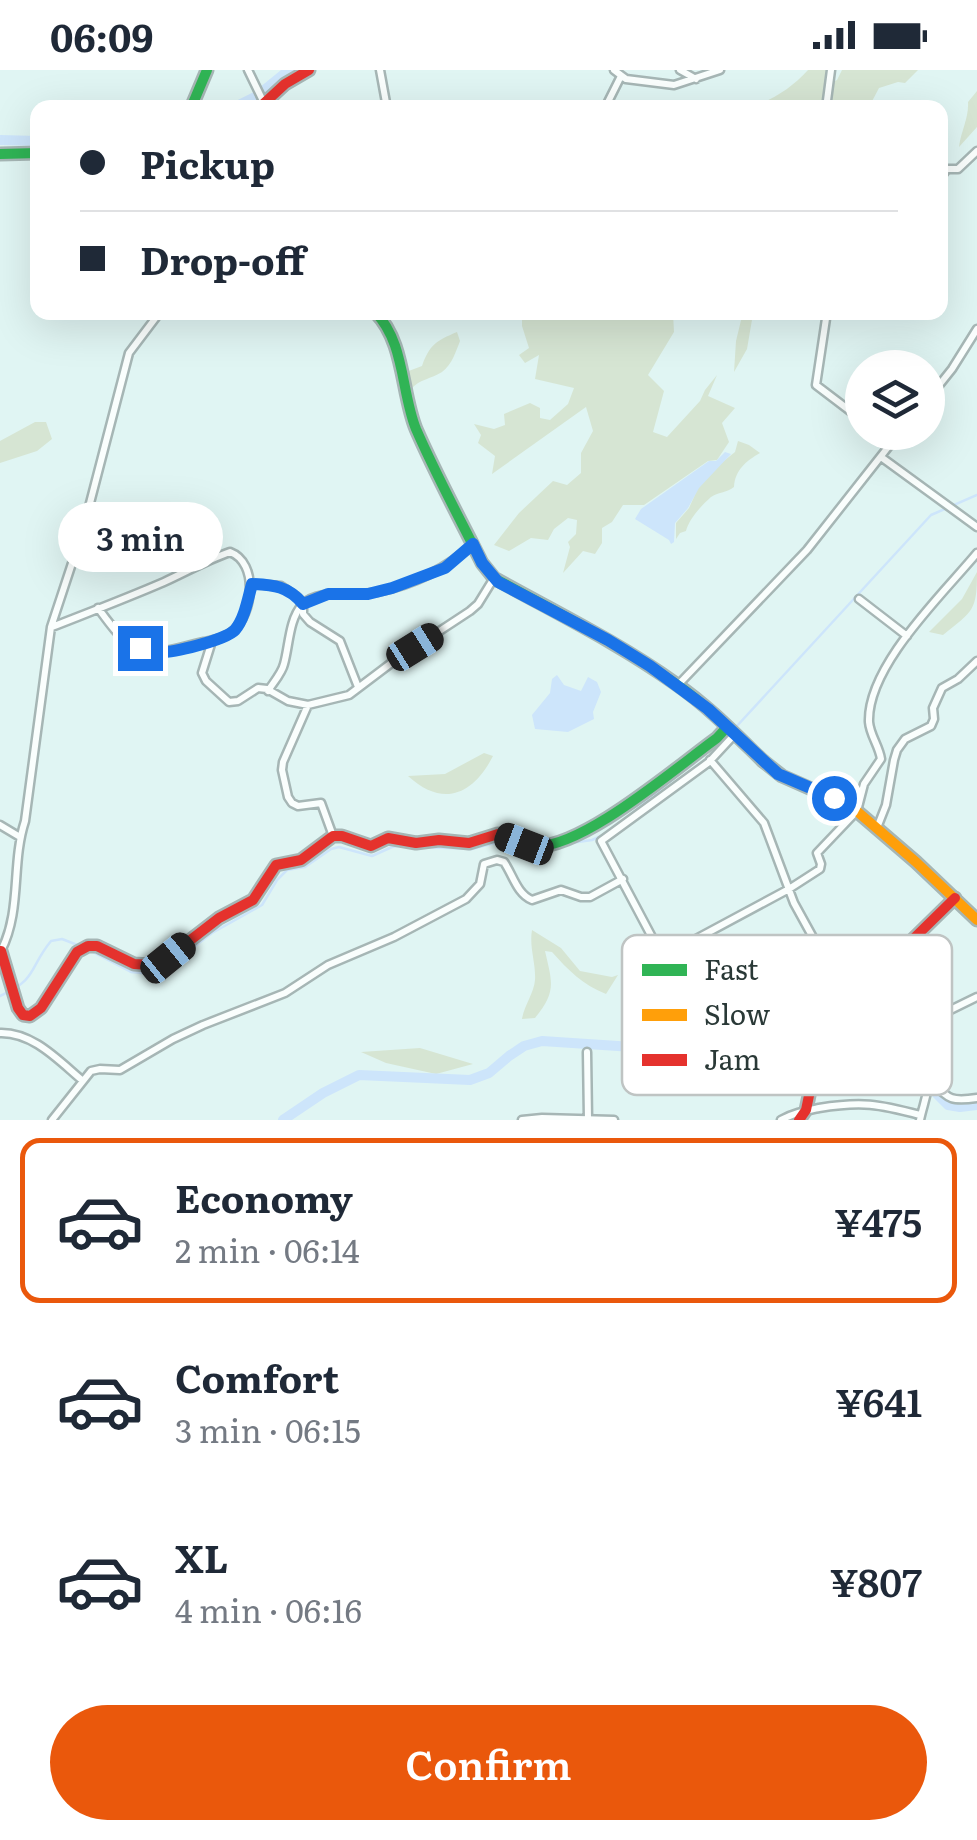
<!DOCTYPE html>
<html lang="en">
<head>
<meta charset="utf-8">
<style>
  body { margin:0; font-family:Literata,serif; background:#f2f2f3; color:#1f2937; height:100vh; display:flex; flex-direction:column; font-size:38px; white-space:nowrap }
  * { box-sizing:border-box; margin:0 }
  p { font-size:32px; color:#747a83 }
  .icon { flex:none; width:55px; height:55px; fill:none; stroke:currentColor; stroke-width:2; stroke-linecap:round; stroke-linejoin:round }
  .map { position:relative; height:1050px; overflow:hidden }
  .details { display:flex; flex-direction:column; background:#fff; flex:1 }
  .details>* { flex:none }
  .top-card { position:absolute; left:30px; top:30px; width:918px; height:220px; border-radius:20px; box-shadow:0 10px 40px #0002; display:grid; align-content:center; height:220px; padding:0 50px; background:#fff }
  .fabs { position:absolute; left:845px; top:280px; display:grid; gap:20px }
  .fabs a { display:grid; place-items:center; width:100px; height:100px; border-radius:50%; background:#fff; box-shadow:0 10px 40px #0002; font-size:50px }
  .end { position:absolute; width:45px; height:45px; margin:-22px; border:12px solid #1a73e8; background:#fff; box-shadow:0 0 0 5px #fff }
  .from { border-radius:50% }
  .bubble { position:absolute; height:70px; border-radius:35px; background:#fff; box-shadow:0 10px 40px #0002; font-size:32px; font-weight:600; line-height:70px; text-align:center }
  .car { position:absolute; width:30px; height:60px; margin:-30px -15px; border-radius:12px; box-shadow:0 0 8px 2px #0007; background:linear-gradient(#222 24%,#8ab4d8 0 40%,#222 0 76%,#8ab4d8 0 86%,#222 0) }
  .top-card b { display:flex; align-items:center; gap:35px; height:95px; font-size:38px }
  .top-card b+b { border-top:2px solid #e0e1e3 }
  .top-card i { width:25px; height:25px; background:#1f2937 }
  ul { padding:18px 0 0; list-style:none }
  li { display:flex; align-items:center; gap:30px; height:165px; margin:0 20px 15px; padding:0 30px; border:5px solid transparent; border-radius:20px }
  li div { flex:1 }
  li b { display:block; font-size:38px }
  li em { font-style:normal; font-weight:600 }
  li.current { border-color:#ea580c }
  li>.icon { width:90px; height:90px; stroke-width:1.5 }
  .button { display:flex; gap:20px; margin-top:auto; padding:20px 50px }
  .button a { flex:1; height:115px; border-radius:60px; background:#ea580c; color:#fff; font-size:40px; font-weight:600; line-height:115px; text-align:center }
  .status { display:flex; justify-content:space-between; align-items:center; height:70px; padding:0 50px; background:#fff; direction:ltr }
  .status svg { height:28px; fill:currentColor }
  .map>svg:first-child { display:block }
  .green { fill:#d6e5d3 }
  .water { fill:#cde5fb }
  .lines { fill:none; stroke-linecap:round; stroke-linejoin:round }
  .stream { stroke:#cde5fb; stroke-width:2.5 }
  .river { stroke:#cde5fb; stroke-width:10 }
  .street-casing { stroke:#a6b6b5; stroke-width:11 }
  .fast-casing { stroke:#a6b6b5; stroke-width:15 }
  .slow-casing { stroke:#a6b6b5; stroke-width:15 }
  .jam-casing { stroke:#a6b6b5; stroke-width:15 }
  .street { stroke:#fafefd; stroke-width:6 }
  .fast { stroke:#30b455; stroke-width:10 }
  .slow { stroke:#ff9f0a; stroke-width:10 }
  .jam { stroke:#e5322d; stroke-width:10 }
  .route { stroke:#1a73e8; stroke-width:12 }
  .key { fill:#fff; stroke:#bfc4c3; stroke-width:2.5 }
  .key-label { font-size:28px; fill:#2a3937 }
</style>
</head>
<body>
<div class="status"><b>06:09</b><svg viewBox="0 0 49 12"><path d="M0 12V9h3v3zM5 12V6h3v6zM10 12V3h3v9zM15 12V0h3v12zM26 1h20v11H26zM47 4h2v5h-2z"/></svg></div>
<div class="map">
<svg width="977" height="1050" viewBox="0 0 977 1050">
  <rect width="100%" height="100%" fill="#e0f5f3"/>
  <path class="green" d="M808 0H829L825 16 837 10 842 0H918L905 13 898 12 879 18 869 37 750 38C772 30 792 18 808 0Z
    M977 21V57L959 77C961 61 969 48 968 32Z
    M743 242 753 244 747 279 734 302 736 271Z
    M522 243H673L674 262 648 305 664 321 653 362 667 367 700 331 705 320 717 305 708 326 735 338 722 353 729 372 717 390 708 391 644 435H623L612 452 602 458V473L595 484 583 481 563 503 570 477 568 472 576 464 577 450 568 448 554 459 548 470 531 468 509 481 494 475 519 443 553 411 567 415 581 403V383L593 361 586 337 492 404 495 386 478 373 481 365 474 354 494 359 505 355 504 344 530 333 540 338V348L550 350 568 334 574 318 535 309 539 285 525 293 519 285 529 278 522 256Z
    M457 262 460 271C456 281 452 295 442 302 431 309 420 309 411 319L406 302 422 296C430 274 436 271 457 262Z
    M35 352H46L52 369 37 381 0 393V371Z
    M738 371 749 375 760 383C746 391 735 400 734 417 726 423 718 422 711 427 701 436 689 449 686 461L680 463 676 469V453L689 438 698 418 719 395 735 382Z
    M977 502C977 541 973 541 943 565L929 562 962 529Z
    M484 683 493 686C473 725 443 738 408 706L445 704Z
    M532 860 561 878 580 901 612 907 618 905 606 924C583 915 568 900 552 882L545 881C552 912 557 921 535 948L522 949C524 936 534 923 535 910 536 893 529 877 532 860Z
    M420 978 473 994 436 1004 386 993 361 982Z"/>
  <path class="water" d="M725 382 731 384 699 418 688 438 675 453 674 472 671 474 669 470 635 449 641 439 709 391H716Z
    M557 605 564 615 581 621 588 607 597 612 601 622 593 642 594 649 568 662 535 659 532 645 550 623 552 609Z"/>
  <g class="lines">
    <path class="stream" d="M736 657 931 445 977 425
      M613 759 730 662
      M421 777 472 779 502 771 530 782 541 783 564 774 592 770 606 764
      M87 879 131 902 153 904 181 887 212 863 262 835 277 810 287 800 305 797 331 779 339 777 372 786 392 777 404 775
      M0 926C39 908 28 899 51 871L62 869 80 876"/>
    <path class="river" d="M233 38 257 26 289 0
      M0 70 38 71
      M283 1050 323 1023 359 1005 470 1010 489 1003 509 986 524 976 542 971 648 978 706 993 811 990 831 993 852 988 885 990 926 1013 948 1035 960 1037 977 1035"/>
    <g class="street-casing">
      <path id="street" d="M248 0 264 33
        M380 0 387 38
        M614 0 626 9 674 15 720 0
        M680 0 696 9
        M605 38 621 6
        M826 38 831 0
        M940 108 947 99H958L977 81
        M827 242 816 315 862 350
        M928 329 952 299 977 259
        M879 362 892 372
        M881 387 977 457
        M252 514 281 516 296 526 303 533V544L310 552 340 571 358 617
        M859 529 907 566
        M52 557C90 542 127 528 164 512 186 502 207 490 230 482 259 493 253 544 233 561 225 568 214 570 204 572 177 577 155 590 129 573 117 565 107 550 98 538
        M212 571 202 603 206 611 229 632 238 631 258 618 267 619 288 631 308 635 349 625 394 591 470 541 478 534 494 508
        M678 615 807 480 900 362
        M268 621C273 613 282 603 284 594 289 577 289 549 302 535 318 518 355 527 377 522 412 515 447 499 473 474
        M308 635 283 692 282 700 288 727 292 733 298 736 321 733 333 766
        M710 690 764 753 794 833 843 922
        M0 755 20 767
        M877 758 886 735 894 690 897 680 905 669 931 656 934 649 933 638 942 618 958 609 977 591
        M1 881C22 840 11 794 25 751L51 557 83 460 129 283 160 242
        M662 886 601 771 709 692 735 664
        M853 914C874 934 928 974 929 1003 930 1019 923 1035 920 1050
        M0 963C33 962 59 991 83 1011
        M912 969 934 948 977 927
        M587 982 588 1049
        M818 984 711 977 698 964 669 952 652 920 656 904 655 891 789 819 820 799 821 794 817 783 857 741 864 714 881 689C879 676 870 665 869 652 867 596 943 524 977 483
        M930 1010C949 1029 950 1032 977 1028
        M52 1050 91 1001 100 999 120 1000 173 969 203 955 285 923 328 895 394 867 466 829 480 814 484 794 497 790 504 792C513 805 517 824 532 830L561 820 581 827H590L623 809
        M522 1050 542 1048 614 1050
        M781 1050C794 1043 805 1041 819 1038 862 1031 878 1034 920 1045"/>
    </g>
    <g class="fast-casing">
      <path id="fast" d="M191 38 207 0
        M0 84 38 83
        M375 242C405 272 401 322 416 359 436 405 460 449 482 493L494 508C555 542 619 573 676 614 708 636 735 664 763 691
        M503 766C512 769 522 775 532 776 579 782 678 696 717 668L727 657"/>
    </g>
    <g class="slow-casing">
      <path id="slow" d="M763 691 782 706 852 737 916 792 977 850"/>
    </g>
    <g class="jam-casing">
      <path id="jam" d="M259 38 285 14 309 0
        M1 881 18 938 23 945 30 946 41 938 77 882 88 876H97L134 894 150 895 162 892 219 848 253 830 276 795 301 790 333 766H342L371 776 388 768 416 773 439 770 469 773 498 764 503 766
        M799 1050 806 1040 823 958 834 933 843 922 905 877 955 828"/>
    </g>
    <use href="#street" class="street"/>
    <use href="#fast" class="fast"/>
    <use href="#slow" class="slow"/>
    <use href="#jam" class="jam"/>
  </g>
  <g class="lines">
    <path class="route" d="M140 578C144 579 153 582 156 582 171 584 225 570 235 560 245 548 248 528 252 514 274 515 288 516 303 534L328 524H368L392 518 445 498 473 474 482 493 498 512 608 570 650 596 708 639 778 704 834 728"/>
  </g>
  <rect x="622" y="865" width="330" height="160" rx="15" class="key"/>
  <rect x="642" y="894" width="45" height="12" fill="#30b455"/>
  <rect x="642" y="939" width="45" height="12" fill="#ff9f0a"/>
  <rect x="642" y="984" width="45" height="12" fill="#e5322d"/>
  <g class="key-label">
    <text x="704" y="910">Fast</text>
    <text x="704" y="955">Slow</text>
    <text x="704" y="1000">Jam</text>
  </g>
</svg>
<div class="fabs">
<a><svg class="icon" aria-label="layers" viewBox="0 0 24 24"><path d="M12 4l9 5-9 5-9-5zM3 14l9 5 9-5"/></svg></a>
</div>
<i class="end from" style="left:834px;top:728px"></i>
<i class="end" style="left:140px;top:578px"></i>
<div class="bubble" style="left:58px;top:432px;width:165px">3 min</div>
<i class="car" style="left:415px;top:577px;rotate:58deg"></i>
<i class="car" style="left:524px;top:774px;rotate:291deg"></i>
<i class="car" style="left:168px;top:888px;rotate:51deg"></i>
<div class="top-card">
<b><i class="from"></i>Pickup</b>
<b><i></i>Drop-off</b>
</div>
</div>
<section class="details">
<ul>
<li class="current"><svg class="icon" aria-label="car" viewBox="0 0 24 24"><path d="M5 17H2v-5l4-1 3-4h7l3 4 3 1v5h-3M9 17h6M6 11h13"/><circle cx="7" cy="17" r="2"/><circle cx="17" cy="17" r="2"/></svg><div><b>Economy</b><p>2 min · 06:14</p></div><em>¥475</em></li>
<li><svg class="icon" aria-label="car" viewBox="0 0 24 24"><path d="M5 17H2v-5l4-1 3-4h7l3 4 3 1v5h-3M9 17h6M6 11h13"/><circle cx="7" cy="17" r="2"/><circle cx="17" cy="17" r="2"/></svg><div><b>Comfort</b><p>3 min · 06:15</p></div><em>¥641</em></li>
<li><svg class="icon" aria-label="car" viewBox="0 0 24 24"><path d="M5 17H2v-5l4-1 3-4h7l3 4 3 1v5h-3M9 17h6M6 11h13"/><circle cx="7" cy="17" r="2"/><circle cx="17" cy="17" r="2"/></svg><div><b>XL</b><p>4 min · 06:16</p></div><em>¥807</em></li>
</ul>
<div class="button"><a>Confirm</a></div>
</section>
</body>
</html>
